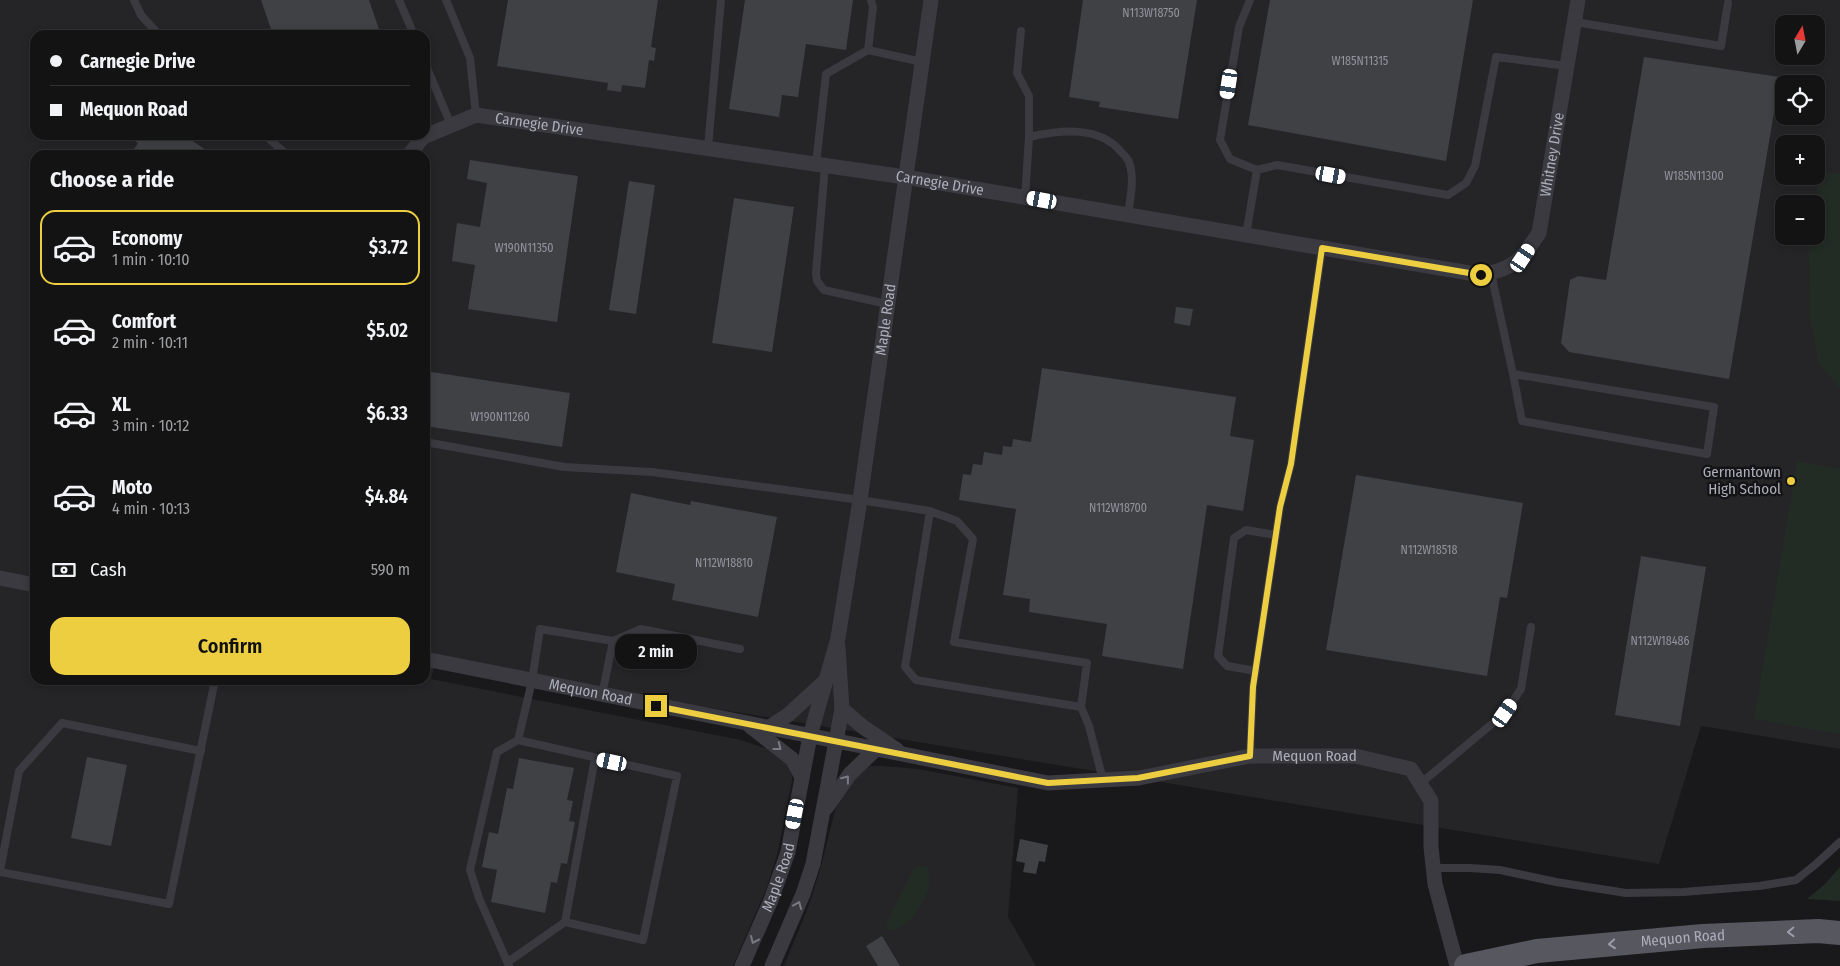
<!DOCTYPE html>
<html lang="en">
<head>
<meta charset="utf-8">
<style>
  body { margin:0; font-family:"Fira Sans Condensed",sans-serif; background:#202022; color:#f1f3f6; height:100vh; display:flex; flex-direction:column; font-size:19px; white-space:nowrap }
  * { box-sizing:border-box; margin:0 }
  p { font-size:16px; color:#9d9ea0 }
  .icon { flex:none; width:28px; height:28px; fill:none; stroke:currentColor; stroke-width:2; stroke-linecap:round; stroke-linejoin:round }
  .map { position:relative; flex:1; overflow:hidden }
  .side { position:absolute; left:30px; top:150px; width:400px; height:535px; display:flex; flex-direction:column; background:#131314; border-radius:15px; box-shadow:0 2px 8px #0003,0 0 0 1px #323234 }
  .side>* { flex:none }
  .guide { position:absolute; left:30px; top:30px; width:400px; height:110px; border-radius:15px; box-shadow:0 2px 8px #0003,0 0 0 1px #323234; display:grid; align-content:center; height:110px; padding:0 20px; background:#131314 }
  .needle { width:32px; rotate:10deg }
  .fabs { position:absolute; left:1775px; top:15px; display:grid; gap:10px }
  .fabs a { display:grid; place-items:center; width:50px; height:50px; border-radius:10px; background:#131314; box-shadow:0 2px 8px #0003,0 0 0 1px #323234; font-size:25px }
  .end { position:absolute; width:22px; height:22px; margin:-11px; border:6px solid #ecce40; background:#111; box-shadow:0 0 0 2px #111 }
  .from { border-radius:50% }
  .bubble { position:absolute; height:35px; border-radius:15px; background:#131314; box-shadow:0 2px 8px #0003,0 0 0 1px #323234; font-size:16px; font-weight:600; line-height:35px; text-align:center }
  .car { position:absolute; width:15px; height:30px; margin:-15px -8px; border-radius:6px; box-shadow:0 0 4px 1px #0007; background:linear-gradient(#fff 24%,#345 0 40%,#fff 0 76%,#345 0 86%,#fff 0) }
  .guide b { display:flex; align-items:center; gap:18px; height:48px; font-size:19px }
  .guide b+b { border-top:1px solid #323234 }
  .guide i { width:12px; height:12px; background:#f1f3f6 }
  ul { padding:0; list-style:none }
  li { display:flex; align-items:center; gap:15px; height:75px; margin:0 10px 8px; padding:0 10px; border:2px solid transparent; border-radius:15px }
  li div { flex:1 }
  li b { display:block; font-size:19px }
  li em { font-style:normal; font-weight:600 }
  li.on { border-color:#ecce40 }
  li>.icon { width:45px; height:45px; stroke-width:1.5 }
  h2 { padding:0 20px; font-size:22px; line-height:60px }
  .pay { display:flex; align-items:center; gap:12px; height:55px; padding:0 20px; font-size:19px }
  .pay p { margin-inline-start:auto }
  .cta { display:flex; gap:10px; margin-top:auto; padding:10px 20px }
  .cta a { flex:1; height:58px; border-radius:15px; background:#ecce40; color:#111; font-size:20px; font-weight:600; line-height:58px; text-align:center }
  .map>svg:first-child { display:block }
  .built { fill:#252528; fill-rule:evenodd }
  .green { fill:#232b25 }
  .building { fill:#404145 }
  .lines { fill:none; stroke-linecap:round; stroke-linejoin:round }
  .service { stroke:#3a3a40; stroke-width:8 }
  .minor { stroke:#3a3a40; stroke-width:15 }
  .primary { stroke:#56575f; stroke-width:24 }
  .oneway { stroke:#797a83 }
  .oneway2 { stroke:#9b9da8 }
  .route { stroke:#ecce40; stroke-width:6 }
  .poi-dot { fill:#ecce40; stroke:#141416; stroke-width:2 }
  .labels { text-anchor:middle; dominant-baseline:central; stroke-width:5; stroke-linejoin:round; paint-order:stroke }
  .number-label { font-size:12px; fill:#91939d }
  .street-label { font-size:15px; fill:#acaeba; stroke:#141416 }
  .poi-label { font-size:15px; fill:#acaeba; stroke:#141416; text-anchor:end }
</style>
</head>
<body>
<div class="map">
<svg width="1840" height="966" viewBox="0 0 1840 966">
  <rect width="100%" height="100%" fill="#19191b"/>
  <path class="built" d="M0 0H1840V749L1701 726 1659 864 699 706 437 656 431 679 741 740 771 750 786 764 792 775V781L777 855 767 887 733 966H0ZM1784 24H1816V56H1784ZM35 35H425V135H35ZM1784 84H1816V116H1784ZM1784 144H1816V176H1784ZM35 155H425V680H35ZM1784 204H1816V236H1784Z
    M870 766H882L918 769 1018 788 1008 917 1036 966H784L809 905 820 870 836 807 849 783 859 773Z"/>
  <path class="green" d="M1819 170 1840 174V388L1819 365 1810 319 1809 247 1811 236H1816V204H1815Z
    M1797 461 1840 469V734L1754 719Z
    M920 866 927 867 928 869C929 874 930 880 929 885 925 903 909 931 888 930L886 923 914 868Z
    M1840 867V901L1807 899 1825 884Z"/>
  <path class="building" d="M261 0H369L381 35H273Z
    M508 0H658L651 47 656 48 654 61 649 60 645 88 622 85 621 92 607 90 608 83 497 66Z
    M745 0H853L846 50 806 44 798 97 782 95 779 117 729 109Z
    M1083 0H1197L1178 119 1099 107 1100 102 1069 97Z
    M1270 0H1473L1446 161 1248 125Z
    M1644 57 1780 77 1729 379 1569 352 1561 343 1570 280 1578 276 1606 280Z
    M126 135H184L213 155H130L138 143Z
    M470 160 578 176 557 322 468 309 475 265 452 261 457 223 480 227 487 183 467 179Z
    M629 181 655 185 636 314 609 310Z
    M734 198 794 207 772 352 712 343Z
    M1176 307 1193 309 1190 326 1174 323Z
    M1042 368 1236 397 1230 436 1254 440 1243 511 1207 505 1183 669 1102 656 1107 624 1029 612 1030 599 1003 595 1016 509 959 500 963 474 971 475 973 464 982 465 984 452 1002 455 1003 446 1012 447 1013 439 1031 442Z
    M425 371 570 393 562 447 425 426Z
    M1356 475 1523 503 1507 598 1500 597 1487 676 1326 650Z
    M631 493 690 505 691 501 777 517 758 617 672 600 675 584 616 572Z
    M1641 556 1706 567 1680 726 1615 715Z
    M87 757 127 765 111 846 71 838Z
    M519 758 574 768 567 800 573 801 569 821 575 822 567 864 561 863 557 883 551 882 545 913 491 902 497 870 482 867 489 832 498 834 507 788 513 789Z
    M1020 839 1048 845 1045 862 1039 861 1036 874 1023 872 1025 863 1016 861Z
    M882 936 900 966H878L866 946Z"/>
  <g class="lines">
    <path class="service" d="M134 0 141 15 159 35
      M399 0 414 35
      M446 0 470 58 476 115
      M1575 22 1721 46 1728 3
      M1021 31 1017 73 1029 96V137L1025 198
      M868 50 922 62
      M425 63 451 125
      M265 135 287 155
      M1029 137C1060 130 1100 125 1122 153 1124 155 1128 159 1129 162 1135 177 1130 199 1128 215
      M708 148 721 0
      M816 164 826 74 868 50 873 7 871 0
      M825 166 816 273 817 281 824 290 887 304
      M1257 170 1277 165 1448 195 1466 183 1475 166 1496 57 1567 66
      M1246 235 1257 170 1230 159 1220 140 1239 27 1250 0
      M1491 273 1513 374 1714 407 1707 454 1522 421 1513 374
      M425 442 564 467 652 472 860 500 930 511 957 521 973 539 954 642 1087 663 1081 707
      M930 511 905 667 916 680 1081 707 1089 726 1103 780
      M613 641 641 629 740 649
      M1256 671 1227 666 1218 656 1234 538 1246 530 1276 535
      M1250 756 1253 687 1280 507 1291 464 1322 248
      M1420 784 1505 713 1521 689 1531 627
      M1433 868H1470L1500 870 1556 882 1626 893 1683 892 1759 886 1796 880 1816 864 1840 842
      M0 871 19 771 62 723 201 751
      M0 872 169 904 215 680
      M565 922 595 758
      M508 962 565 922 643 940 677 776 518 740
      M509 966 479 898 470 870 497 752 518 740 532 681 540 629 613 641 602 695"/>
    <g class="minor">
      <path id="s1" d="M409 155 423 137 476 115 905 177 1481 275C1514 269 1521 260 1539 233L1578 0"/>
      <path d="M0 578 35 585"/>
      <path id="s2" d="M425 659 1048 783 1139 778 1250 756H1355L1411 769 1431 801V847L1435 884 1457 966"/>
      <path d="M842 709 863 727 897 750"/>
      <path d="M750 726 792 759 802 777"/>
      <path d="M768 728 788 715 824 682"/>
      <path d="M826 808 850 774 876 749"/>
      <path id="s3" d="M742 966 771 900 788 852 810 736 838 638 860 500 931 0"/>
      <path d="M772 966 803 894 813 864 842 709 838 647"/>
    </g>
    <path class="primary" id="s4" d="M1466 966 1537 951 1703 936 1818 931 1840 933"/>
  </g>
  <defs><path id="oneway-chevron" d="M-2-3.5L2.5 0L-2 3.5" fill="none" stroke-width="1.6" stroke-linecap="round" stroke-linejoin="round" transform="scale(1.25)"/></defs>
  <g class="oneway">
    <use href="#oneway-chevron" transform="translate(778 747) rotate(38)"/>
    <use href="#oneway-chevron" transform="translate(846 779) rotate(-52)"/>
    <use href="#oneway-chevron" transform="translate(798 905) rotate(-67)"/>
    <use href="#oneway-chevron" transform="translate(754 940) rotate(114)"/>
  </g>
  <g class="oneway2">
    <use href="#oneway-chevron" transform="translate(1791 932) rotate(178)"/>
    <use href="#oneway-chevron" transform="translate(1612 944) rotate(175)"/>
  </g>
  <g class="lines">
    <path class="route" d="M656 706 1048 783 1138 778 1250 756 1253 687 1280 507 1291 464 1322 248 1481 275"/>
  </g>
  <circle class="poi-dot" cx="1791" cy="481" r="5"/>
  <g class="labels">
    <g class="number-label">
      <text x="1151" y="13">N113W18750</text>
      <text x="1360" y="61">W185N11315</text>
      <text x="1694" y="176">W185N11300</text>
      <text x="524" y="248">W190N11350</text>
      <text x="500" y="417">W190N11260</text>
      <text x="1118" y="508">N112W18700</text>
      <text x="1429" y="550">N112W18518</text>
      <text x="724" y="563">N112W18810</text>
      <text x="1660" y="641">N112W18486</text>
    </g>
    <g class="street-label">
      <text stroke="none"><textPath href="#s1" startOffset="144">Carnegie Drive</textPath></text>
      <text stroke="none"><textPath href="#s1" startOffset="1252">Whitney Drive</textPath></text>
      <text stroke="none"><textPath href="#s1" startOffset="549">Carnegie Drive</textPath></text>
      <text stroke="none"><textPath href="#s3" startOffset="665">Maple Road</textPath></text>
      <text stroke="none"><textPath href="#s2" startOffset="169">Mequon Road</textPath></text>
      <text stroke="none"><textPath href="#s2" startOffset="904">Mequon Road</textPath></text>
      <text stroke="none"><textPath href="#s3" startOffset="96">Maple Road</textPath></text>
      <text stroke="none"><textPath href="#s4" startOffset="219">Mequon Road</textPath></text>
    </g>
    <g class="poi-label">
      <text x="1781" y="472">Germantown<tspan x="1781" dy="17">High School</tspan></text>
    </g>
  </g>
</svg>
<div class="fabs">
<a><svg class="needle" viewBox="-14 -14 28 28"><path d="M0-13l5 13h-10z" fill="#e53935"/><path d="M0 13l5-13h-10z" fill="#9d9ea0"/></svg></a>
<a><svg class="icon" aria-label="locate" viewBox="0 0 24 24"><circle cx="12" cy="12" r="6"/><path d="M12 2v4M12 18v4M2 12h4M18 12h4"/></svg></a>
<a>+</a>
<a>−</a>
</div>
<i class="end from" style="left:1481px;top:275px"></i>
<i class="end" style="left:656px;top:706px"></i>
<div class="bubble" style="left:615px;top:634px;width:82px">2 min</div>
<i class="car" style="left:1229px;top:84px;rotate:189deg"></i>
<i class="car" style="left:1331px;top:175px;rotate:100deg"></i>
<i class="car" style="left:1042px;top:200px;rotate:280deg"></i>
<i class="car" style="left:1523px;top:258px;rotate:34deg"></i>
<i class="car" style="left:1505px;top:713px;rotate:35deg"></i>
<i class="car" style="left:612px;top:762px;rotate:282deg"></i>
<i class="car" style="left:795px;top:814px;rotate:191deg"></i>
<div class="guide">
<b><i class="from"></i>Carnegie Drive</b>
<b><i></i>Mequon Road</b>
</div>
<section class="side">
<h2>Choose a ride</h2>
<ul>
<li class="on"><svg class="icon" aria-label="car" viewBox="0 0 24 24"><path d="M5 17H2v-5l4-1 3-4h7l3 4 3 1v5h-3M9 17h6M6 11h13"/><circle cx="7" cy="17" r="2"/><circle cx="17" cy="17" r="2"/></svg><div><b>Economy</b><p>1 min · 10:10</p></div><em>$3.72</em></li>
<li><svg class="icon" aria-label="car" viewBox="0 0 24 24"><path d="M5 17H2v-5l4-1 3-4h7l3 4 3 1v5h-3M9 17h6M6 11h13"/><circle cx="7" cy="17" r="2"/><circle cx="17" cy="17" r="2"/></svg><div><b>Comfort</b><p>2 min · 10:11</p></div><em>$5.02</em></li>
<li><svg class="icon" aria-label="car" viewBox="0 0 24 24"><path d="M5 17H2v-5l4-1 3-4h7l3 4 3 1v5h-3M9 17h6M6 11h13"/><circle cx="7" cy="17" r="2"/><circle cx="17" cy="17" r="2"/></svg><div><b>XL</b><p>3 min · 10:12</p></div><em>$6.33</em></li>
<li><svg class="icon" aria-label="car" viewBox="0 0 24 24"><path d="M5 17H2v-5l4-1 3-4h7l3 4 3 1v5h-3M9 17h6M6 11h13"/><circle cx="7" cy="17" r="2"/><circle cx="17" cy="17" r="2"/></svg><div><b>Moto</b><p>4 min · 10:13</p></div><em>$4.84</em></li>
</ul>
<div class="pay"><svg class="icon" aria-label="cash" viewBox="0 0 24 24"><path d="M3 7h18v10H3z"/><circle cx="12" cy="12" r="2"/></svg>Cash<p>590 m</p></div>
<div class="cta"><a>Confirm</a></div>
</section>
</div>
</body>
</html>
